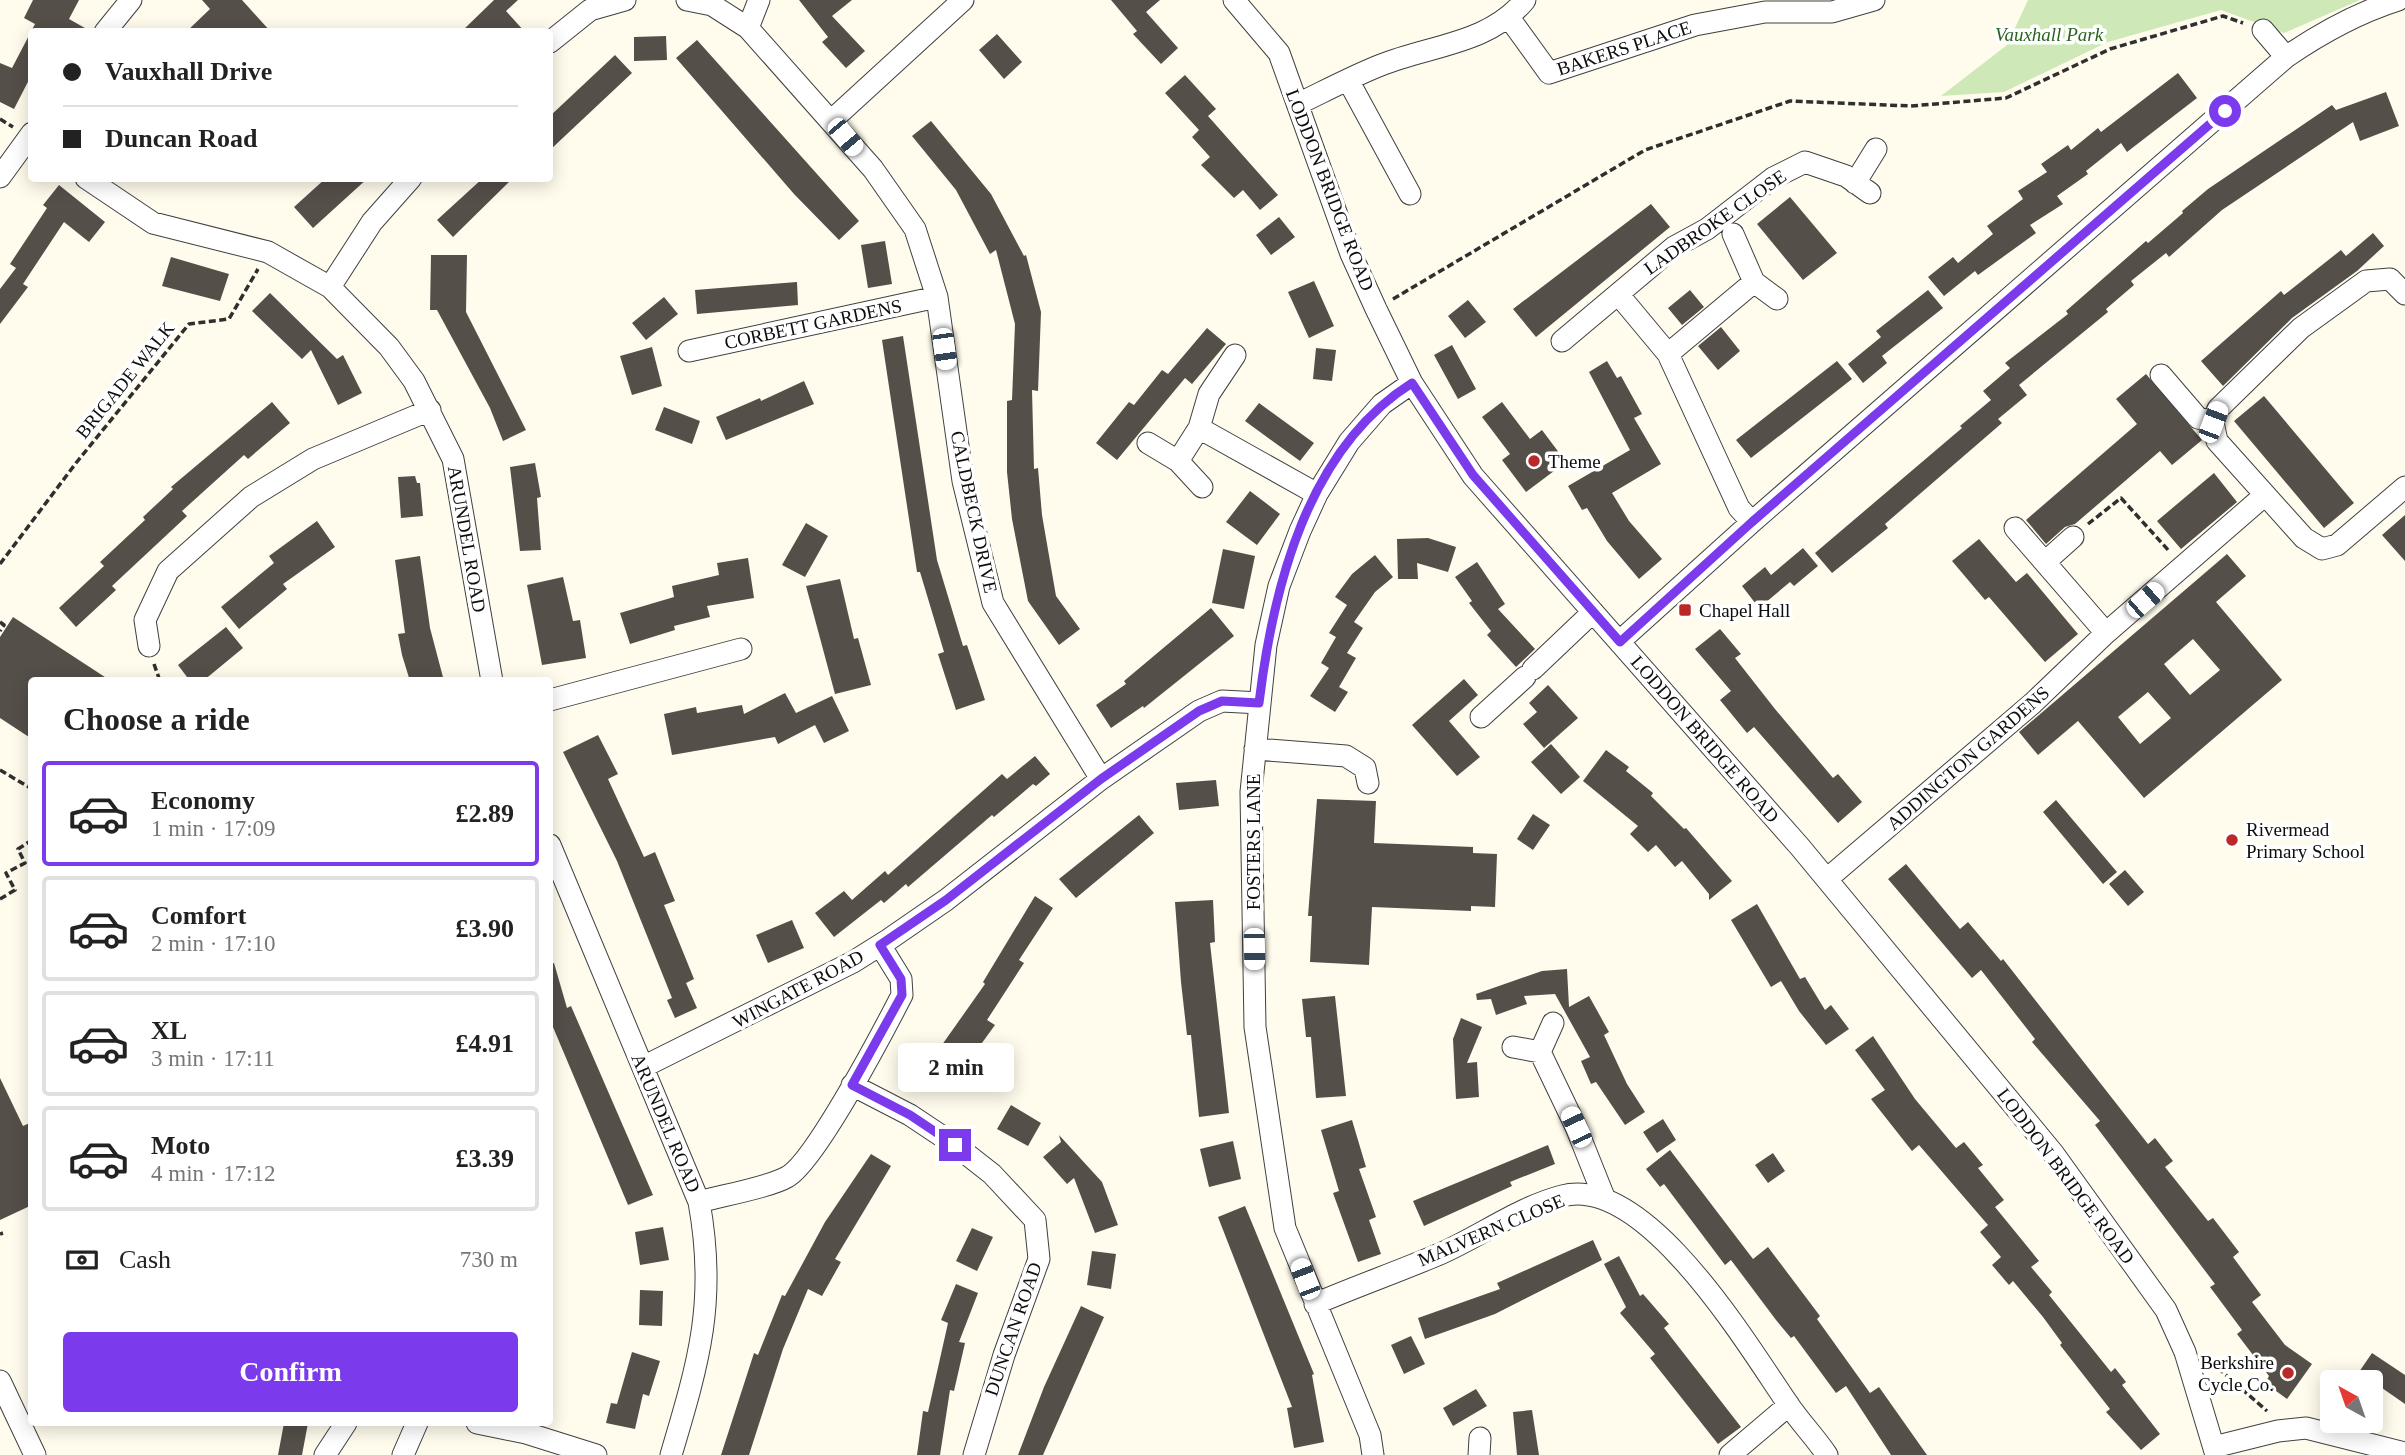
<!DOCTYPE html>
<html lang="en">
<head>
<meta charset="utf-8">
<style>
  body { margin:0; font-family:Georgia,serif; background:#f2f2f2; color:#222; height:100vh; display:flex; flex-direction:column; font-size:26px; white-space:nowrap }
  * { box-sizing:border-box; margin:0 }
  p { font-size:23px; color:#767676 }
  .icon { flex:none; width:38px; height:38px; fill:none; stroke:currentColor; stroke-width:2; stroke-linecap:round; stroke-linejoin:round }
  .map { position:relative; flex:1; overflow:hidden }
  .drawer { position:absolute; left:28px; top:677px; width:525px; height:749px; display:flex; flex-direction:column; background:#fff; border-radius:7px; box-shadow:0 4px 18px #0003 }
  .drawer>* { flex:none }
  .banner { position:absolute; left:28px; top:28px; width:525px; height:154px; border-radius:7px; box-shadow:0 4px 18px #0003; display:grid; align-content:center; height:154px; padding:0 35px; background:#fff }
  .needle { width:46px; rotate:320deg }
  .controls { position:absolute; left:2320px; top:1370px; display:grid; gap:14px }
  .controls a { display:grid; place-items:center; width:63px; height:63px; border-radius:7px; background:#fff; box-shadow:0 4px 18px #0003; font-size:35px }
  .end { position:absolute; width:32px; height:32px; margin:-16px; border:9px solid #7c3aed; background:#fff; box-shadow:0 0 0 4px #fff }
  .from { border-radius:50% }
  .bubble { position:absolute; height:49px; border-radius:7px; background:#fff; box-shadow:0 4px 18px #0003; font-size:23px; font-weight:700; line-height:49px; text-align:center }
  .car { position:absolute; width:21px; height:42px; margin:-21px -10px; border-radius:9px; box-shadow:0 0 5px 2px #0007; background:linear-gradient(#fff 24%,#345 0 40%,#fff 0 76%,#345 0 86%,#fff 0) }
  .banner b { display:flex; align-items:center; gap:24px; height:66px; font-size:26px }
  .banner b+b { border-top:2px solid #e0e0e0 }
  .banner i { width:18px; height:18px; background:#222 }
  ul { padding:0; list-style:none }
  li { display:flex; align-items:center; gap:21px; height:105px; margin:0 14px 10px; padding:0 21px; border:4px solid #e0e0e0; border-radius:7px }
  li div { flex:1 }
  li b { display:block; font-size:26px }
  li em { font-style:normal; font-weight:700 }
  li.selected { border-color:#7c3aed }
  li>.icon { width:63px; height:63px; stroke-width:1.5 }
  h2 { padding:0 35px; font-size:32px; line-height:84px }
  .pay { display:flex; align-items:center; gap:18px; height:77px; padding:0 35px; font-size:26px }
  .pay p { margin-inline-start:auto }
  .button { display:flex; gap:14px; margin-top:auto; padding:14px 35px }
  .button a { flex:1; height:80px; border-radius:7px; background:#7c3aed; color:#fff; font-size:28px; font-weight:700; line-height:80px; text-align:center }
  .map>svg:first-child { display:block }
  .green { fill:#cfe8b8 }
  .building { fill:#554f4a; fill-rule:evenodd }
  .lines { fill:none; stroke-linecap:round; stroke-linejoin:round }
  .minor-casing { stroke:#404040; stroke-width:23 }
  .path { stroke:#2f2f2f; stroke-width:3.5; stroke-dasharray:7 3.5; stroke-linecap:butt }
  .minor { stroke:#fff; stroke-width:21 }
  .route { stroke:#7c3aed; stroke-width:9 }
  .poi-dot { fill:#ba2828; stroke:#fff; stroke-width:2.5 }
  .labels { text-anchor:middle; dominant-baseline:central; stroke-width:7; stroke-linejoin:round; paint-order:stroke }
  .park-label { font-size:19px; font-style:italic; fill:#2a631f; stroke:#fff }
  .street-label { font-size:19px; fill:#0d0d0d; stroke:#fff }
  .poi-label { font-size:19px; fill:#0d0d0d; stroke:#fff; text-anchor:start }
</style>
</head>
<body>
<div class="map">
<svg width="2405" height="1455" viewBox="0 0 2405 1455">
  <rect width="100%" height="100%" fill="#fffced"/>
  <path class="green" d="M2028 0H2360L2284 33 2221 10 2108 42 2004 92 1941 96 2007 45Z"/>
  <path class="building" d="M33 0H79L69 19 92 32H32V74L14 109 0 102V63L12 68 35 24 24 18Z
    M202 0H242L271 32H186L210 9Z
    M494 0H518L506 11 525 32H461Z
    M799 0H852L832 16 865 51 846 68 822 42 828 37Z
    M1111 0H1160L1146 12 1178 48 1161 64 1133 34 1137 31Z
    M997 34 1022 62 1004 79 979 50Z
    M666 36 667 60 634 61V37Z
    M697 40 859 221 839 240 794 194 676 58Z
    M615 55 632 73 550 150V116Z
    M2178 73 2197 98 2127 152 2121 143 2086 171 2088 174 2057 196 2063 204 2030 225 2036 233 1978 275 1975 271 1944 296 1928 277 1953 257 1958 263 1993 234 1987 226 2023 199 2018 191 2047 172 2041 164 2068 145 2071 150 2098 128 2101 132Z
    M1185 75 1216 109 1208 116 1278 195 1260 210 1243 190 1234 198 1201 165 1210 157 1192 137 1199 130 1165 93Z
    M2386 92 2399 126 2360 141 2353 122 2222 210 2169 257 2166 253 2131 281 2134 285 2106 309 2108 312 2019 385 2027 395 1998 419 2002 423 1885 524 1888 528 1832 573 1815 553 1962 428 1960 426 1991 400 1983 391 2010 368 2005 363 2068 314 2066 311 2146 241 2148 243 2183 213 2182 211 2208 189 2332 105 2336 110Z
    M931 121 991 194 1024 256 1026 255 1041 312 1038 391 1032 390 1034 469 1038 468 1042 515 1056 596 1080 629 1059 645 1028 601 1012 519 1007 472V401L1012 400 1015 324 996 250 990 254 956 190 912 136Z
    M326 178H368L313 228 294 207Z
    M483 178H513L453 237 437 220Z
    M59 185 105 222 89 242 64 222 23 284 28 287 0 324V289L16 268 10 264 47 208 43 205Z
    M1790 197 1837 253 1803 280 1757 224Z
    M1651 204 1670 227 1536 337 1513 309Z
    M1279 217 1295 237 1271 255 1256 235Z
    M2373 233 2384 246 2357 271 2292 318 2223 386 2201 361 2281 291 2284 295 2341 250 2346 256Z
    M885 241 892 284 868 288 861 245Z
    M431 255H467L466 312 526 430 503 441 490 408 437 310H430Z
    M171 257 229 274 220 301 162 286Z
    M1314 281 1334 326 1309 338 1288 292Z
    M797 282 798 305 697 314 695 290Z
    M1690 290 1704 307 1682 325 1668 308Z
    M1928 290 1943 308 1882 356 1887 363 1863 383 1848 364 1881 337 1876 331Z
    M270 293 337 359 343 355 362 393 338 405 311 350 302 359 252 311Z
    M664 297 678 314 646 340 632 323Z
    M1468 300 1486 322 1465 338 1448 316Z
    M1721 327 1740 351 1718 370 1698 346Z
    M1207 328 1226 344 1192 384 1185 378 1117 460 1096 443 1129 402 1134 405 1162 370 1168 374Z
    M903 336 937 560 963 646 967 645 985 700 956 710 938 654 944 652 920 572H917L891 400 882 340Z
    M1452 345 1476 389 1458 399 1434 355Z
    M652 347 662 386 632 395 620 356Z
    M1316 348 1336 350 1332 381 1313 379Z
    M1607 361 1617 378 1621 376 1642 414 1634 418 1661 464 1612 493 1629 521 1662 559 1639 579 1607 541 1587 508 1582 510 1568 486 1630 450 1589 372Z
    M1837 361 1852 379 1751 458 1736 440Z
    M2146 374 2202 440 2172 465 2160 451 2075 524 2065 527 2046 544 2026 520 2137 424 2116 399Z
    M804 381 814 404 726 440 716 417 760 398 761 401Z
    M2264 396 2354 503 2324 528 2234 421Z
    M272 402 290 423 248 459 244 455 182 511 187 516 112 586 116 590 76 627 59 608 104 566 100 562 145 520 143 517 173 489 171 487Z
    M1502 402 1530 439 1542 430 1566 462 1526 492 1502 460 1510 454 1482 417Z
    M1259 403 1314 443 1300 461 1245 421Z
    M664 407 700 421 692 444 655 430Z
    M535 463 541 497 537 498 541 550 520 551 510 467Z
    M2214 473 2237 502 2181 549 2157 521Z
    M415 476 417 483H420L423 516 401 518 398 477Z
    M1250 491 1280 514 1257 545 1226 522Z
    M2405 515V561L2382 535Z
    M317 521 335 547 283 584 287 589 239 629 221 607 274 563 269 556Z
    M806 523 828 536 805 577 782 565Z
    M1428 538 1456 547 1448 572 1417 563 1418 579H1398L1397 539Z
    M1979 539 2016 582 2027 573 2078 634 2045 662 1989 597 1985 600 1952 561Z
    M1803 548 1818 566 1794 586 1790 582 1759 608 1742 586 1765 567 1771 575Z
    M1223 549 1255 556 1244 609 1212 603Z
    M2227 554 2246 576 2216 602 2282 680 2144 798 2078 721 2038 755 2019 732ZM2193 639 2220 670 2190 695 2164 664ZM2148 692 2171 718 2140 744 2118 717Z
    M1375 555 1393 577 1375 592 1354 622 1363 628 1347 653 1356 658 1339 687 1348 692 1335 712 1310 696 1329 668 1321 663 1336 637 1329 633 1347 605 1335 597 1352 574Z
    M420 556 430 628 444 681H410L402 655 398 634 405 633 395 560Z
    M748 558 754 598 707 606 710 617 674 626 675 630 630 644 620 613 674 597 672 586 719 575 717 563Z
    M1477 562 1505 604 1498 609 1535 649 1516 667 1487 635 1491 631 1469 603 1472 601 1455 577Z
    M563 577 573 621 580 620 586 658 542 665 527 585Z
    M840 579 854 639 858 638 871 685 835 694 806 586Z
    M1211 608 1234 636 1144 708 1143 706 1111 728 1096 705 1126 684 1124 681Z
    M13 617 111 681H32V739L0 718V637Z
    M226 627 243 648 203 681H190L178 665Z
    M1720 629 1741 654 1735 658 1775 709 1833 778 1838 774 1862 802 1838 823 1754 727 1747 733 1720 700 1731 691 1695 649Z
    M1464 679 1478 695 1449 721 1480 757 1457 776 1412 725Z
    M1548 685 1578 718 1544 748 1523 724 1537 712 1529 703Z
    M785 693 796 713 832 696 849 731 824 743 815 725 778 744 775 737 672 755 664 714 696 707 697 713 742 705 744 714Z
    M598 735 618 774 608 779 644 857 655 852 675 901 664 905 694 979 686 983 697 1008 675 1018 667 1000 672 998 617 861 563 752Z
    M1551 744 1580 777 1561 794 1531 762Z
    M1606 750 1629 767 1626 771 1653 793 1651 796 1684 829 1686 828 1732 881 1709 900V894L1682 861 1675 867 1656 845 1648 852 1630 834 1638 826 1583 781Z
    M1035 756 1050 774 1036 786 1033 784 994 817 992 815 908 887 906 884 884 903 881 900 834 937 815 913 844 891 852 900 885 871 888 875 1002 774 1007 779Z
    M1216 780 1219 806 1179 810 1176 783Z
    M1317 799 1376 801 1374 843 1473 847V853L1497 854 1495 907 1471 906V911L1372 907 1369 965 1310 962 1312 916H1308Z
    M2056 800 2117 872 2103 884 2043 812Z
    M1533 814 1550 825 1533 850 1517 839Z
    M1139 815 1154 833 1076 898 1059 879Z
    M1906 864 1960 929 1968 922 2001 961 2003 959 2148 1144 2155 1138 2173 1161 2165 1167 2208 1221 2213 1218 2239 1252 2233 1257 2261 1295 2252 1302 2285 1345 2312 1364 2287 1399 2265 1383 2269 1376 2237 1334 2242 1330 2210 1287 2215 1284 2095 1125 2100 1121 2032 1042 2035 1039 1981 970 1972 978 1888 879Z
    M2125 870 2144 892 2128 906 2109 884Z
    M1035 896 1053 908 1019 960 1024 963 987 1020 995 1025 971 1058 962 1051 940 1087 917 1073 927 1056 932 1059 985 984 983 982Z
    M1213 900 1215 942 1210 943 1229 1113 1199 1117 1191 1035H1187L1181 982 1175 902Z
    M1757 904 1800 979 1805 977 1825 1010 1831 1005 1849 1029 1826 1045 1799 1011 1781 981 1771 987 1731 920Z
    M792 920 804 948 768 963 756 935Z
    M554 963 567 1008 571 1006 653 1195 628 1205 550 1020V964Z
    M1567 969 1569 1007 1589 996 1609 1032 1604 1035 1627 1084 1645 1112 1625 1125 1596 1082 1591 1084 1581 1061 1590 1057 1555 994 1524 996 1527 1004 1496 1015 1491 999 1477 1000 1476 994 1542 971Z
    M1335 996 1346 1096 1316 1098 1311 1037H1306L1302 999Z
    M1461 1018 1482 1027 1467 1063 1477 1062 1479 1097 1456 1099 1453 1039Z
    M1873 1036 1915 1099 1956 1148 1964 1142 1983 1165 1978 1168 2004 1200 1995 1207 2039 1261 2031 1267 2052 1292 2049 1295 2111 1372 2115 1368 2126 1382 2122 1385 2160 1434 2141 1450 2106 1412 2110 1409 2060 1345 2062 1343 2043 1317 2013 1281 2009 1285 1992 1265 2001 1257 1980 1232 1988 1225 1919 1145 1912 1151 1871 1099 1885 1090 1855 1050Z
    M0 1078 23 1126 32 1122V1205L0 1220Z
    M1011 1105 1041 1123 1028 1146 997 1129Z
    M1663 1119 1676 1140 1657 1153 1643 1132Z
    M1352 1120 1366 1167 1359 1169 1376 1217 1369 1220 1381 1254 1358 1262 1333 1193 1339 1191 1321 1130Z
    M1059 1135 1102 1182 1118 1225 1095 1233 1074 1178 1067 1184 1043 1157 1061 1142Z
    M1233 1141 1241 1179 1209 1187 1200 1149Z
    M1548 1145 1555 1164 1510 1182 1512 1186 1424 1226 1413 1201Z
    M1670 1150 1753 1259 1768 1247 1820 1316 1817 1319 1870 1393 1879 1387 1927 1455H1891L1846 1386 1836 1393 1794 1336 1791 1338 1776 1320 1731 1260 1725 1265 1664 1184 1660 1187 1646 1169Z
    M1773 1153 1785 1171 1768 1183 1755 1165Z
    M871 1154 891 1166 835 1259 841 1262 822 1296 808 1289 783 1349 749 1455H721L754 1353 758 1355 782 1295 785 1296 825 1222Z
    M1245 1206 1314 1374 1312 1375 1324 1442 1294 1448 1287 1408 1292 1407 1218 1217Z
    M663 1227 669 1260 640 1265 635 1232Z
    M972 1228 993 1237 977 1271 956 1261Z
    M1593 1240 1602 1260 1495 1314 1425 1339 1418 1318 1500 1289 1497 1283Z
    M1092 1251 1116 1254 1111 1289 1087 1285Z
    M1619 1256 1640 1296 1643 1294 1669 1324 1664 1328 1741 1427 1718 1444 1650 1358 1655 1354 1620 1313 1626 1307 1604 1264Z
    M956 1284 978 1293 959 1342 965 1343 954 1391 950 1390 940 1455H917L923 1411 928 1412 948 1323 941 1320Z
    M640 1290 663 1291 662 1326 639 1325Z
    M1081 1306 1104 1317 1043 1455H1018L1044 1387Z
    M1411 1336 1425 1364 1404 1374 1391 1345Z
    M632 1352 660 1361 649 1396 643 1394 635 1429 606 1423 611 1403 617 1404Z
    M2372 1353 2405 1375V1404L2359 1372Z
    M1476 1389 1487 1406 1453 1426 1443 1408Z
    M1532 1410 1539 1455H1517L1513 1412Z
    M284 1423H308L302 1455H278Z"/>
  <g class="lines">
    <g class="minor-casing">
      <path id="minor" d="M687 0 712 5 748 28 873 169 915 229 937 297 963 481 993 603 1101 779
        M1234 0 1279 53 1351 254 1376 309 1412 383 1473 476 1800 847 2053 1153 2166 1310 2185 1352 2216 1455
        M1510 19 1549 73 1695 25 1765 12H1832L1874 0
        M748 28 759 0
        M2263 30 2286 57
        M105 32 131 0
        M550 42 590 10 625 0
        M1348 80 1410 194
        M1298 104C1325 91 1353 76 1381 65 1431 45 1489 44 1525 0
        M832 120 963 0
        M0 177 32 133
        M86 178 153 223 268 252 330 287 389 347 414 381 453 459 492 681
        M1855 183 1876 149
        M1733 234 1754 282 1777 299
        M330 287 372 222 411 178
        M1618 294 1668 354 1739 508 1752 522
        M2405 294 2390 279 2366 281 2301 328 2218 409 2213 422 2217 441 2304 538 2322 549 2337 545 2405 487
        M1562 341 1674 247 1707 229 1773 178 1805 162 1846 176 1870 193
        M689 351 937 297
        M1668 354 1754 282
        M2161 375 2198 418 2213 422
        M1199 428 1317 494
        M1148 443 1178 461 1202 487
        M1178 461 1199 428 1209 394 1235 355
        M2015 528 2106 633
        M2045 562 2073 537
        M1620 641 1752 522 2286 57C2321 33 2357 13 2398 0
        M149 646 145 620 168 571 251 497 313 459 430 410
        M1533 669 1593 612
        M550 700 741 649
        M1481 717 1525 677
        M1255 749 1346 756 1365 768 1368 783
        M550 845 699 1202C717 1301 699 1361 671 1455
        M1827 879 2033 703 2106 633 2265 495
        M1553 1023 1540 1052 1576 1127 1604 1197
        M1513 1047 1540 1052
        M643 1067 853 962 888 940 946 900 1101 779 1199 711 1222 701 1260 703
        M852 1085 910 1115 955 1145 992 1174 1035 1220 1039 1259 1004 1355 974 1455
        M699 1202C720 1196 770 1187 787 1177 815 1162 884 1030 902 995L901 979 880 945
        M1315 1304C1357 1286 1400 1271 1442 1253 1482 1235 1520 1207 1562 1196 1646 1174 1748 1346 1788 1404 1800 1422 1815 1437 1827 1455
        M0 1381 35 1455
        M477 1423 526 1433 596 1455
        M2214 1447 2278 1431 2306 1428 2405 1453
        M325 1455 346 1423
        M403 1455 417 1423
        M1373 1455 1370 1435 1285 1228 1255 1027 1251 792 1266 645 1279 586 1300 531 1317 494 1349 442 1382 404 1412 383
        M1479 1455 1480 1438
        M1730 1455 1789 1405"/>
    </g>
    <path class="path" d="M0 119 13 127
      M1393 299 1645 150 1790 101 1911 106 2006 98 2110 49 2223 16 2243 23
      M2088 524 2121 498 2170 552
      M0 564 76 463 189 324 229 319 258 269
      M0 622 4 625 0 631
      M154 664 160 681
      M0 770 32 789
      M0 899 15 890 6 873 25 863 18 849 32 840
      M0 1234 3 1233
      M2210 1361 2267 1411"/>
    <use href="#minor" class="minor"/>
  </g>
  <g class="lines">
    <path class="route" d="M955 1145 910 1115 852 1085 902 995 901 979 880 945 946 900 1101 779 1199 711 1222 701 1259 703C1273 588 1307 449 1412 383L1473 475 1620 642 1752 522 2225 111"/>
  </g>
  <g class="poi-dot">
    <circle cx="1534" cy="461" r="7"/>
    <rect x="1678" y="603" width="14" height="14" rx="3.5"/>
    <circle cx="2232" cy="840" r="7"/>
    <circle cx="2288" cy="1373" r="7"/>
  </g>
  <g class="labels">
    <g class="park-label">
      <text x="2049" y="34">Vauxhall Park</text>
    </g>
    <g class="street-label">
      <text transform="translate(1624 48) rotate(-18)">BAKERS PLACE</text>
      <text transform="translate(1330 190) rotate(69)">LODDON BRIDGE ROAD</text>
      <text transform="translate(1715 222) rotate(-35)">LADBROKE CLOSE</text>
      <text transform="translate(813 324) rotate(-12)">CORBETT GARDENS</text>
      <text transform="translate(125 380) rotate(-51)">BRIGADE WALK</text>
      <text transform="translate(974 512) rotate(78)">CALDBECK DRIVE</text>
      <text transform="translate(467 539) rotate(80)">ARUNDEL ROAD</text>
      <text transform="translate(1705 739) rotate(49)">LODDON BRIDGE ROAD</text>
      <text transform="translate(1968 758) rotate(-41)">ADDINGTON GARDENS</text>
      <text transform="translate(1253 842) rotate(-90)">FOSTERS LANE</text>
      <text transform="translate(798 989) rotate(-28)">WINGATE ROAD</text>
      <text transform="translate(666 1123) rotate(67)">ARUNDEL ROAD</text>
      <text transform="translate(2066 1176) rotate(53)">LODDON BRIDGE ROAD</text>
      <text transform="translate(1491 1230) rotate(-23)">MALVERN CLOSE</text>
      <text transform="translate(1013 1329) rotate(-71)">DUNCAN ROAD</text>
    </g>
    <g class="poi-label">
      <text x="1548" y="461">Theme</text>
      <text x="1699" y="610">Chapel Hall</text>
      <text x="2246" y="829">Rivermead<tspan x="2246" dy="22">Primary School</tspan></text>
      <text x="2274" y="1362" text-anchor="end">Berkshire<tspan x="2274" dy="22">Cycle Co.</tspan></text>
    </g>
  </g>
</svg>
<div class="controls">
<a><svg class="needle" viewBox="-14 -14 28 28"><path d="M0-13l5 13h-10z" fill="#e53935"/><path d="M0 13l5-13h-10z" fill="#767676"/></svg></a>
</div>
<i class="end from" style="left:2225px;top:111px"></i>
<i class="end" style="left:955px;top:1145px"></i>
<div class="bubble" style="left:898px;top:1043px;width:116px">2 min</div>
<i class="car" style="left:845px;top:137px;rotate:140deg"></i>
<i class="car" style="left:944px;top:349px;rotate:172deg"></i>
<i class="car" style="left:2213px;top:422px;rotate:21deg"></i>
<i class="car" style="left:2145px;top:600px;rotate:49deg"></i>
<i class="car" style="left:1254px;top:949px;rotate:179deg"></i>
<i class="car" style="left:1576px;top:1127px;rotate:335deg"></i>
<i class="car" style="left:1305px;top:1279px;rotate:339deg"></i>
<div class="banner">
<b><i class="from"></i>Vauxhall Drive</b>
<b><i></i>Duncan Road</b>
</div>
<section class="drawer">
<h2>Choose a ride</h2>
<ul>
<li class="selected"><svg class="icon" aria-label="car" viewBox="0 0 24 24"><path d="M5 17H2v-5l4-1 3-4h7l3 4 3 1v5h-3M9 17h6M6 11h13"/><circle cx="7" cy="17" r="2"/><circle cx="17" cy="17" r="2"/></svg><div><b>Economy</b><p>1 min · 17:09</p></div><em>£2.89</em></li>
<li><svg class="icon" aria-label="car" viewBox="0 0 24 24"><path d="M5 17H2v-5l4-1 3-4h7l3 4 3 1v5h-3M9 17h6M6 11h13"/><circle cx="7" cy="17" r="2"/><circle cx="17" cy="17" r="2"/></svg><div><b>Comfort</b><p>2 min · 17:10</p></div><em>£3.90</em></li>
<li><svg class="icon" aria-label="car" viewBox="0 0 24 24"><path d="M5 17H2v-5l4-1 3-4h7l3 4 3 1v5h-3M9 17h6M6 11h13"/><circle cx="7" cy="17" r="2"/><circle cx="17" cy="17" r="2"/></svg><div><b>XL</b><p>3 min · 17:11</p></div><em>£4.91</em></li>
<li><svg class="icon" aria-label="car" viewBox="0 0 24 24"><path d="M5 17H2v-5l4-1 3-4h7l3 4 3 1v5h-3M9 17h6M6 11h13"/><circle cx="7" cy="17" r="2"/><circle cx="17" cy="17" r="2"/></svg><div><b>Moto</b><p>4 min · 17:12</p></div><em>£3.39</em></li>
</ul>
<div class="pay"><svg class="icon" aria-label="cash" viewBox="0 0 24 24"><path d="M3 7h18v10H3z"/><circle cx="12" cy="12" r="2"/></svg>Cash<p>730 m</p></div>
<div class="button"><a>Confirm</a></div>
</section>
</div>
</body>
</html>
